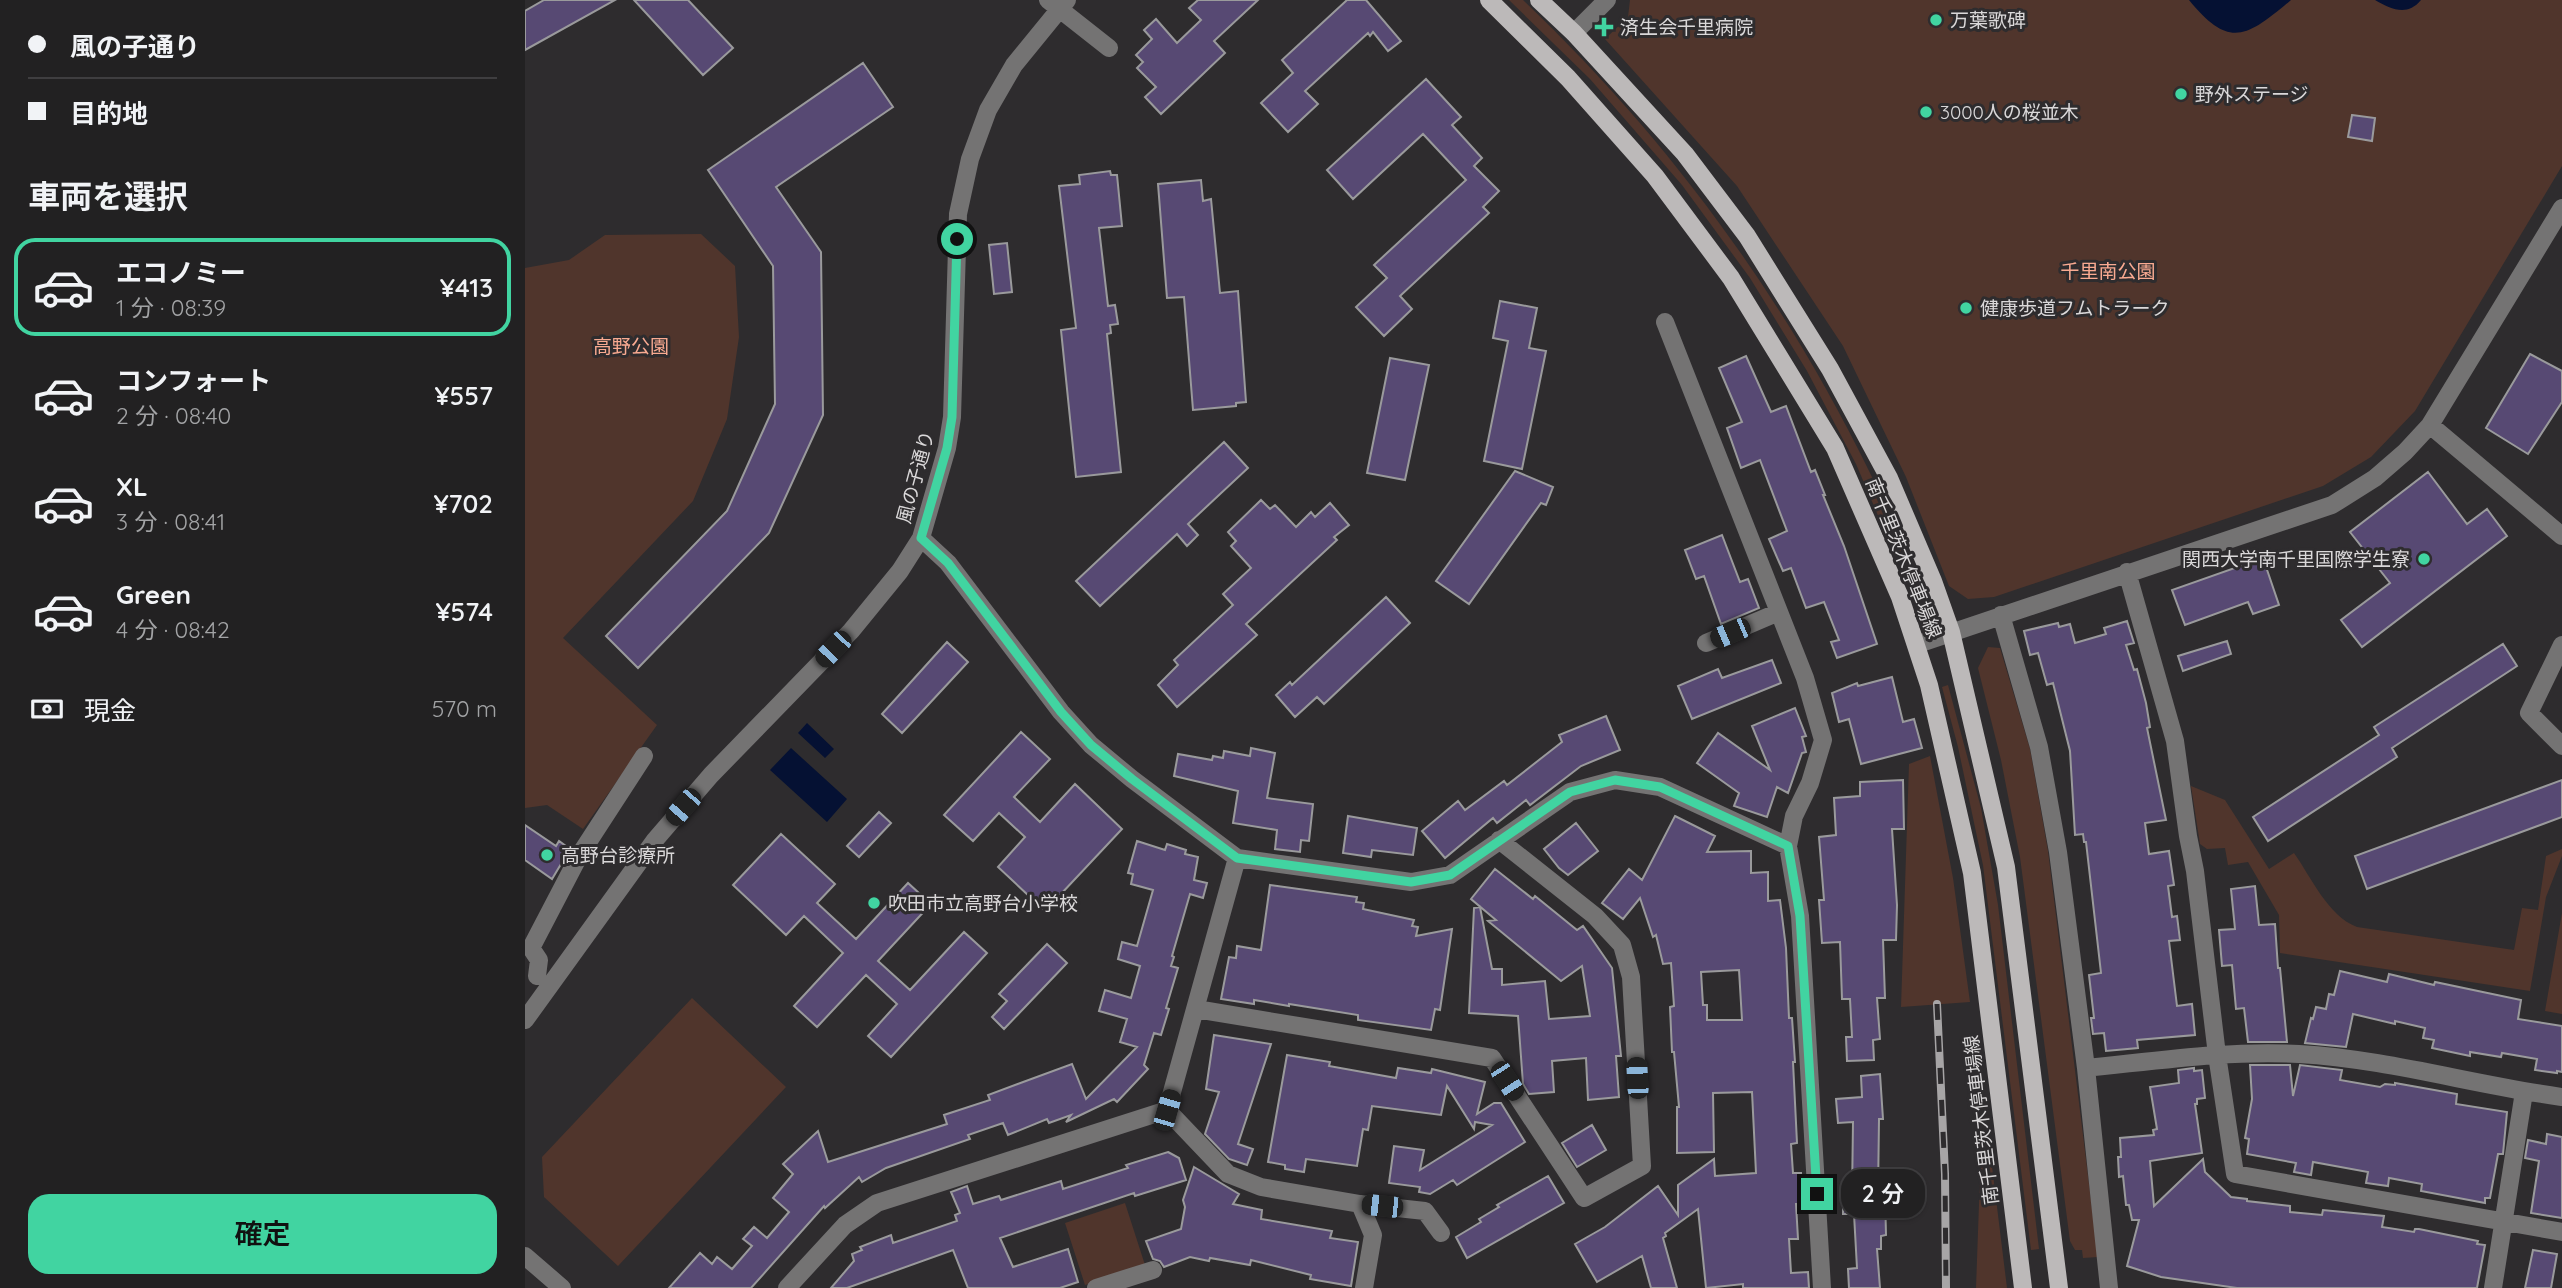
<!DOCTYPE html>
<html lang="ja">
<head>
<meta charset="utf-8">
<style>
  body { margin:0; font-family:Quicksand,"Noto Sans JP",sans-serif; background:#2e2e2f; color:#f1f3f6; height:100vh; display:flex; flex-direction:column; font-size:26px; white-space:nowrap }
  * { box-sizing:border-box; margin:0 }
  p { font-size:23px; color:#a2a3a5 }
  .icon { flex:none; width:38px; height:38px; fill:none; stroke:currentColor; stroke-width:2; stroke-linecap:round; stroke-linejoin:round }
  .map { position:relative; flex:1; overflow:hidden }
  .details { display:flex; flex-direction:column; background:#222122; width:525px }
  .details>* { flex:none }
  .banner { display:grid; align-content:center; height:154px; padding:0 28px; background:#222122 }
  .end { position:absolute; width:32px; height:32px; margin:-16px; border:9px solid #41d4a1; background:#111; box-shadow:0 0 0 4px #111 }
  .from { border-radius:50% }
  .bubble { position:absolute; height:49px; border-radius:21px; background:#222122; box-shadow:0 2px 5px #0004,0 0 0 2px #3f3e40; font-size:23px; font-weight:600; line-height:49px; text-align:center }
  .car { position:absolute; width:21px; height:42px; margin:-21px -10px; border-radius:9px; box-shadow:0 0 5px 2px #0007; background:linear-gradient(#222 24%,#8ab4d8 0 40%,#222 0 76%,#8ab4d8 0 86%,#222 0) }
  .banner b { display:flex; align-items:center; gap:24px; height:66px; font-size:26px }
  .banner b+b { border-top:2px solid #3f3e40 }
  .banner i { width:18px; height:18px; background:#f1f3f6 }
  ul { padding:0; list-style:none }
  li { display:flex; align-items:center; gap:21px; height:98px; margin:0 14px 10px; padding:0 14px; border:4px solid transparent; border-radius:21px }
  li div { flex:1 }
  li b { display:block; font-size:26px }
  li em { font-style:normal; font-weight:600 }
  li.active { border-color:#41d4a1 }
  li>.icon { width:63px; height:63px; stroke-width:1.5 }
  h2 { padding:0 28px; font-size:32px; line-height:84px }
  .pay { display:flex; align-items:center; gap:18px; height:77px; padding:0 28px; font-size:26px }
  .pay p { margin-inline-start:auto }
  .primary-button { display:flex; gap:14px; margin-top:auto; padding:14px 28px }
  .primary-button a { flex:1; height:80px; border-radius:21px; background:#41d4a1; color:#111; font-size:28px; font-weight:600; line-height:80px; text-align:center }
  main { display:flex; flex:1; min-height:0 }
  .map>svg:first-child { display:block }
  .green { fill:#50352c }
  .water { fill:#051133 }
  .building { fill:#574973; stroke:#9a9a9c; stroke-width:2; fill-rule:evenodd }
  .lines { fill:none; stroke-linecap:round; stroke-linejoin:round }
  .minor { stroke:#747373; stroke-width:18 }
  .major { stroke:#bcb9b9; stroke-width:18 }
  .rail-casing { stroke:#a7a5a6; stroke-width:8 }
  .rail { stroke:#2e2c2e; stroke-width:5; stroke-dasharray:16; stroke-linecap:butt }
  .route { stroke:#41d4a1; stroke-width:9 }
  .poi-dot { fill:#41d4a1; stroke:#2e2c2e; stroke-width:2.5 }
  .labels { text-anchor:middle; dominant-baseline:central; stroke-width:6; stroke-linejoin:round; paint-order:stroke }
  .poi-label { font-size:19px; fill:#dad8d9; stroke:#2e2c2e; text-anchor:start }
  .park-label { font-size:19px; fill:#f9aa91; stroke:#2e2c2e }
  .street-label { font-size:19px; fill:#dad8d9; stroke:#2e2c2e }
</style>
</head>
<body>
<main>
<section class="details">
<div class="banner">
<b><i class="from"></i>風の子通り</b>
<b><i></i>目的地</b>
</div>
<h2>車両を選択</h2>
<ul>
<li class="active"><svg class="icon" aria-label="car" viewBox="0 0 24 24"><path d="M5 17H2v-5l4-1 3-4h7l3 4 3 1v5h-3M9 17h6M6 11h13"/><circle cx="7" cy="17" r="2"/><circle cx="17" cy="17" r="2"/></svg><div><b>エコノミー</b><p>1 分 · 08:39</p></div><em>¥413</em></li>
<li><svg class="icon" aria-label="car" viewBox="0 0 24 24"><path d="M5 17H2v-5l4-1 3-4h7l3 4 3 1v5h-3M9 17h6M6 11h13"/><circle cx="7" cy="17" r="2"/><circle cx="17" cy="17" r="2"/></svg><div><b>コンフォート</b><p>2 分 · 08:40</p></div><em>¥557</em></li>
<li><svg class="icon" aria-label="car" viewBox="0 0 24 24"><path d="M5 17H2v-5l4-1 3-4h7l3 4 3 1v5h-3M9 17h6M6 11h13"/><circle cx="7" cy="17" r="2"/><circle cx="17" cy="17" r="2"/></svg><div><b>XL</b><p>3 分 · 08:41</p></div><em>¥702</em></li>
<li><svg class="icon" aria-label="car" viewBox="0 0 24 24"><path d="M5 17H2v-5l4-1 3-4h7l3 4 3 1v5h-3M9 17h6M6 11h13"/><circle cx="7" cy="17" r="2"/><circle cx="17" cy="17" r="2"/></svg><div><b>Green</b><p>4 分 · 08:42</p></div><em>¥574</em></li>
</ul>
<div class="pay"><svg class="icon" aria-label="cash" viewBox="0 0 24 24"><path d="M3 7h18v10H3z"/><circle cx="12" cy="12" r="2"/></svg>現金<p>570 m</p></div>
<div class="primary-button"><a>確定</a></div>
</section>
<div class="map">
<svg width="2037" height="1288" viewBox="0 0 2037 1288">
  <rect width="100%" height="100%" fill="#2e2c2e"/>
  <path class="green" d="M984 0H998C1142 137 1259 296 1346 475 1362 508 1374 544 1388 578L1386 583 1381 581 1331 464 1282 371 1225 278 1157 185 1065 79Z
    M1105 0H2037V166L1890 411 1846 457 1798 486 1469 597 1443 599 1424 586 1381 477 1318 346 1212 186 1080 39 1103 17Z
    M176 234 210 266 214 337 202 419 168 501 38 638 132 725 58 829 22 805 0 808V268L44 260 80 235Z
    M1463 647 1475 648 1505 749 1523 851 1573 1257 1558 1258 1557 1250H1550L1545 1241 1495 857 1476 760 1453 668Z
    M1423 685 1456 808 1473 905 1514 1249 1506 1250 1458 865 1433 747 1417 687Z
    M1405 756 1428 878 1445 1002 1376 1007 1384 764Z
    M1666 786 1700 800 1744 869 1769 853C1786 877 1803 916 1832 927L1989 950 1997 908 2013 910 2021 856 2037 849V856L2021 897 2005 991 1755 953 1754 915 1723 862 1703 865 1700 848 1682 849 1675 844Z
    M2037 913V1014L2020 1011Z
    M167 998 261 1087 93 1266 19 1197 17 1157Z
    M1456 1148 1465 1150 1482 1288H1451Z
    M600 1203 620 1265 560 1285 540 1223Z"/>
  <path class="water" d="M1664 0H1766C1721 38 1704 49 1664 0Z
    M1850 0H1896C1882 17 1866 9 1850 0Z
    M282 723 309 749 300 758 273 733Z
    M266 748 322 799 302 822 245 770Z"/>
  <path class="building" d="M19 0H90L0 50V11Z
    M109 0H163L208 48 178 75Z
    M673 0H733L689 41 700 53 636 114 620 97 631 87 612 68 618 62 611 55 627 39 619 30 631 19 652 43 676 20 664 8Z
    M822 0H841L876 41 863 51 848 32 845 36 843 33 780 91 793 104 763 132 736 103 768 73 757 60Z
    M338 63 368 107 251 187 296 252 298 415 244 533 113 668 81 636 202 511 250 404 248 266 183 170Z
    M901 79 936 117 927 125 957 158 949 166 974 191 958 207 964 213 875 296 887 309 859 336 831 307 862 278 849 265 941 180 898 134 828 199 802 170Z
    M1827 115 1850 118 1847 141 1823 137Z
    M585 171 586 175H592L597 226 574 228 583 306 590 305 593 324 585 325 586 333 582 334 596 472 551 477 536 330 551 328 534 186 555 184 554 175Z
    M676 180 678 201 686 199 695 293 713 291 721 402 711 403V406L668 410 659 297 642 298 633 184Z
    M482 243 487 292 469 294 464 245Z
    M975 301 1012 308 1004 348 1021 351 997 469 959 461 983 341 968 338Z
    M2005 354 2037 371V402L2003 454 1961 428Z
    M1221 356 1246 412 1261 406 1286 472 1290 470 1300 495H1298L1319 546 1352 644 1312 658 1306 642 1314 640 1299 602 1281 608 1266 568 1258 571 1244 539 1262 531 1235 460 1216 468 1202 428 1217 422 1194 368Z
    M865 358 904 365 880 480 842 473Z
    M699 442 723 468 663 524 673 535 662 546 652 534 575 606 551 581Z
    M990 471 1028 487 1021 505 1016 503 944 604 911 581Z
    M1903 472 1942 524 1962 509 1982 536 1837 647 1816 620 1865 583 1825 532Z
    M736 500 745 509 750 505 771 527 786 512 790 517 805 503 824 525 809 537 812 540 721 624 732 635 652 707 633 685 653 665 649 660 708 605 698 594 726 568 706 546 711 541 703 532Z
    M1197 535 1215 582 1223 579 1234 608 1196 624 1179 576 1171 579 1160 550Z
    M1738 558 1754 605 1728 614 1723 602 1660 625 1647 590Z
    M861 597 885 623 799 704 792 697 770 717 751 695 765 682 767 685Z
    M1602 621 1609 643 1601 645 1609 670 1612 669 1621 703 1625 727 1622 728 1641 820 1620 823 1624 854 1644 851 1649 885 1643 886 1647 917 1652 916 1655 940 1644 941 1652 1006 1667 1004 1670 1035 1612 1040 1613 1048 1581 1051 1579 1033 1568 1034 1566 1018H1569L1564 975 1576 973 1561 842H1559L1558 834 1550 835 1545 751 1528 683 1522 685 1513 653 1505 655 1499 631 1533 623 1534 627 1545 624 1550 643 1581 634 1579 628Z
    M1702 641 1706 654 1658 671 1653 656Z
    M422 642 443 662 377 733 357 714Z
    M1978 644 1992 666 1867 748 1872 757 1743 841 1728 817 1854 735 1849 727Z
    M1247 660 1256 683 1167 719 1153 686 1193 669 1197 678Z
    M1367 677 1378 722 1389 719 1397 748 1336 764 1324 719 1314 722 1307 693 1332 683 1333 686Z
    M1270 708 1281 736 1277 737 1281 752 1277 753 1263 793 1252 787 1242 817 1209 806 1214 793 1172 763 1193 733 1245 770 1227 726Z
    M1081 716 1095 750 1056 766 1005 805 1001 800 972 823 968 818 920 858 897 831 933 801 940 810 979 781 982 785 1037 742 1034 735Z
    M496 732 525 759 489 797 515 822 550 784 597 829 520 911 473 867 500 837 474 813 448 841 419 815Z
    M726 748 750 753 742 798 788 804 784 841 776 840 775 852 750 849 752 830 708 823 713 791 649 776 653 754 687 760 688 756 698 758 699 751 725 756Z
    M1378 780 1379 829H1367L1372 905 1371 940H1358L1360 998H1352L1355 1039 1348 1040 1349 1060 1322 1061 1321 1037H1327L1325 999H1317L1315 942 1297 943 1294 900H1299L1294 837 1311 835 1309 798 1335 796V782Z
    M2037 780V817L1842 889 1830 856Z
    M354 812 366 823 334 857 322 846Z
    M823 816 892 828 888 855 847 850 846 857 818 853Z
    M1150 816 1190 836 1182 852 1226 851V873L1243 872V901L1255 900 1261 948 1264 1018H1267L1270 1062H1268L1272 1143 1266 1144 1268 1173H1276L1277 1194H1273V1204H1271L1273 1239H1264L1266 1273 1283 1272 1284 1288H1218V1284L1181 1288 1173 1209 1140 1233 1141 1236 1138 1238 1152 1288H1126L1117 1256 1072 1282 1050 1244 1080 1227 1133 1186 1153 1215V1185L1189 1159 1190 1176 1231 1173 1227 1092 1188 1093 1189 1152 1152 1153V1107H1154L1149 1052H1147L1145 1007 1149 1006 1146 963 1138 964 1131 935 1128 937 1115 898 1098 919 1077 903 1104 869 1117 880ZM1214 970 1217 1020H1182V1005H1178L1176 972Z
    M1051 823 1073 851 1043 875 1034 868 1019 849Z
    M0 825 31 846 34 841 45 849 27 879 0 860Z
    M256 834 310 884 292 903 331 939 383 883 406 904 353 961 385 990 439 932 462 953 366 1057 343 1036 372 1004 341 975 292 1027 269 1006 318 953 279 916 261 935 208 885Z
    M612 841 640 850 642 844 661 850 660 854 673 857 669 880 682 883 678 898 665 894 647 956 649 957 646 966 653 968 641 1008 644 1009 636 1035 629 1033 619 1065 623 1069 592 1102 589 1099 541 1122 546 1115 524 1123 522 1119 483 1135 478 1123 443 1135 445 1139 361 1168 337 1182 334 1177 300 1208 299 1206 226 1288H144L175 1253 187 1264 192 1257 207 1269 227 1246 218 1239 229 1227 242 1238 264 1212 248 1198 268 1174 258 1164 293 1131 303 1162 422 1124 419 1115 465 1100 463 1095 547 1064 561 1099 612 1047 595 1042 602 1019 574 1011 580 990 606 998 615 966 593 959 597 942 612 946 628 890 606 884 608 874 603 873Z
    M970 869 1008 899 1010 896 1052 930 1058 926 1087 968 1096 1056H1091L1094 1097 1063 1100 1061 1058 1027 1061 1029 1092 1004 1094 998 1084 993 1016 944 1013 949 908 955 907 967 969H977V985L1020 981 1024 1019 1065 1016 1057 966 1036 981 963 921 971 920 946 899Z
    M745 885 832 897 831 902 839 903 838 909 889 920 887 926 893 927 891 936 927 929 915 1010 910 1009 906 1030 833 1020V1015L764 1004V1006L729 1000V1004L696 999 704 957 711 958 712 946 736 950Z
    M1730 886 1734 925 1750 924 1753 968H1755L1762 1042H1723L1719 1008 1711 1009 1707 965 1697 966 1694 930 1710 929 1706 889Z
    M522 944 542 963 479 1029 467 1017 482 1001 474 994Z
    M1815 971 1862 982 1864 974 1909 985 1910 982 1996 1000 1993 1019 2037 1026V1072L2032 1071V1073L2010 1070 2012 1059 1977 1053 1976 1057 1945 1052V1056L1907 1048 1909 1040 1898 1038 1900 1028 1870 1021V1024L1828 1014 1821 1047 1780 1043 1786 1018 1788 1019 1791 1007 1801 1009 1804 994 1809 995Z
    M689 1035 746 1044 713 1144 728 1149 722 1165 704 1159 680 1134 694 1092 681 1089Z
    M762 1055 805 1062 804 1066 871 1078 873 1068 906 1073 907 1069 960 1082 952 1114 969 1103H976L1000 1142 932 1185 928 1180 905 1194 894 1192 895 1187 864 1183 869 1146 899 1150 895 1170 967 1125 950 1122 949 1129 922 1086 916 1115 847 1106 843 1130 838 1129 832 1166 781 1159 779 1172 760 1169V1165L743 1162Z
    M1725 1065H1765L1768 1096 1775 1065 1817 1070 1815 1080 1855 1087 1860 1084 1870 1085V1083L1932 1094 1931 1104 1982 1112 1978 1154H1973L1965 1198H1960V1203L1896 1191 1897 1184 1864 1178 1863 1186 1841 1183 1843 1172 1788 1162 1786 1175 1769 1172 1771 1163 1722 1154 1724 1139 1720 1138 1727 1099Z
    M1669 1068V1071L1677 1070 1680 1098 1672 1099V1104H1670L1677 1153 1625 1161 1629 1206 1678 1159 1680 1172 1706 1197 1722 1199V1201L1765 1206V1212L1797 1215 1798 1210 1859 1216 1857 1227 1889 1232 1890 1229H1894L1953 1241 1952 1244 1960 1245 1952 1288H1712L1636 1277 1602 1266 1614 1220H1607L1604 1205H1601L1598 1176 1594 1177 1593 1157H1596L1595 1138 1629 1135 1628 1130 1632 1129 1625 1087 1654 1083 1653 1070Z
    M1355 1074 1358 1119H1354L1353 1194H1360L1361 1235 1356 1236V1249H1352L1355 1288H1324L1323 1269 1332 1268 1329 1214H1318V1195H1327L1328 1122 1313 1123 1311 1099 1337 1097 1336 1076Z
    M1067 1125 1081 1150 1052 1167 1037 1143Z
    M2022 1134 2037 1137V1218L2006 1213 2014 1161 2000 1158 2003 1140 2021 1144Z
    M643 1152 654 1158 661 1180 610 1196 609 1193 475 1238 488 1267 543 1249 553 1282 535 1288H443L428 1250 322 1288H306L329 1261 327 1254 337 1250 335 1247 366 1235 368 1243 432 1221 430 1215 435 1213 426 1192 442 1186 448 1204 474 1196 476 1200 536 1181 538 1189 603 1168 601 1165Z
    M669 1167 714 1194 708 1204 737 1210 736 1219 807 1231 805 1238 833 1242 826 1286 785 1279 786 1275 726 1260 725 1265 685 1258 684 1261 665 1257 639 1267 635 1261 628 1259 621 1241 656 1229 660 1207 658 1200Z
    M1023 1176 1039 1203 942 1258 931 1237 956 1222 954 1219 974 1207 972 1205Z
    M2008 1250 2032 1254 2026 1288H2000Z"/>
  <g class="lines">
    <path class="minor" d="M523 0 584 48
      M1049 33 1082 0
      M1140 322 1280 678 1298 740 1285 783 1269 816 1263 846
      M1905 425 2037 536
      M396 538 423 563 536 712 566 745 607 779 712 858 886 882 925 875 1045 792 1090 780 1135 787 1263 846 1275 916 1297 1288
      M1602 572 1650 741 1663 836 1670 871 1692 1055 1710 1174 2037 1232
      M1476 615 1514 747 1533 852 1561 1068 1584 1288
      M1181 643 1254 612
      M1393 644 1807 505 1850 478 1880 452 1905 425 2037 208
      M2037 645 2004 713 2037 746
      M12 976 14 960 6 948 54 856 119 756
      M671 1009 967 1058 1059 1198 1117 1166 1106 977 1097 945 1070 916 974 840
      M0 1020 130 840 186 775 326 631 375 571 396 538 422 448 427 417 433 214 445 159 463 110 489 65 542 0
      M1561 1068C1631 1061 1703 1050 1774 1054 1862 1059 1949 1085 2037 1097
      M642 1110 703 1174 736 1187 835 1204 900 1211 916 1233
      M642 1110 712 858
      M835 1204 848 1235 839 1288
      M0 1256 37 1288
      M262 1288 320 1225 352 1203 642 1110
      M571 1288 628 1270
      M1968 1288 1999 1092"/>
    <path class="major" d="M964 0 1043 78 1130 176 1206 278 1310 448 1375 597 1404 685 1447 873 1498 1288
      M1014 0 1049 33 1160 154 1222 236 1305 369 1364 478 1408 581 1426 632 1481 867 1534 1288"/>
    <g class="rail-casing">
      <path id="rail" d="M1412 1004 1420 1174 1421 1288"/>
    </g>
    <use href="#rail" class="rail"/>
  </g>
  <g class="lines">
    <path class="route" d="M432 239 427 417 422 448 396 538 423 563 536 712 566 745 607 779 712 858 886 882 925 875 1045 792 1090 780 1135 787 1263 846 1275 916 1292 1194"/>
  </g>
  <g class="poi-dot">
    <circle cx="1411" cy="20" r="7"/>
    <path d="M1075.5 16.5h7v7h7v7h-7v7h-7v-7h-7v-7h7z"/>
    <circle cx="1656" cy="94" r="7"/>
    <circle cx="1401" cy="112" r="7"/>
    <circle cx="1441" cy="308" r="7"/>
    <circle cx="1899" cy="559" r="7"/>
    <circle cx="22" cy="855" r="7"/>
    <circle cx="349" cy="903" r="7"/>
  </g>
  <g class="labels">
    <g class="poi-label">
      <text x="1425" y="20">万葉歌碑</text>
      <text x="1095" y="27">済生会千里病院</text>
      <text x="1670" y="94">野外ステージ</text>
      <text x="1415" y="112">3000人の桜並木</text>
      <text x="1455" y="308">健康歩道フムトラーク</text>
      <text x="1885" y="559" text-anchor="end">関西大学南千里国際学生寮</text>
      <text x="36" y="855">高野台診療所</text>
      <text x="363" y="903">吹田市立高野台小学校</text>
    </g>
    <g class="park-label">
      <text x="1583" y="271">千里南公園</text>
      <text x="106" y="346">高野公園</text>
    </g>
    <g class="street-label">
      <text transform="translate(390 477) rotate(-75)">風の子通り</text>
      <text transform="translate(1379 558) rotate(68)">南千里茨木停車場線</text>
      <text transform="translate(1456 1120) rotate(-97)">南千里茨木停車場線</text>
    </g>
  </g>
</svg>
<i class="end from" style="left:432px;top:239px"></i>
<i class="end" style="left:1292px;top:1194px"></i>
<div class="bubble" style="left:1316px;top:1169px;width:84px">2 分</div>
<i class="car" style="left:1205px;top:633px;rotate:247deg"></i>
<i class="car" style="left:308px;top:649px;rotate:224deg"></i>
<i class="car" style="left:158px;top:807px;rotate:221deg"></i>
<i class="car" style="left:1112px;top:1078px;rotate:357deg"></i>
<i class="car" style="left:982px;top:1081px;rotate:147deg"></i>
<i class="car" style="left:642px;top:1110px;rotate:16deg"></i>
<i class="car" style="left:857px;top:1206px;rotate:276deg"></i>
</div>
</main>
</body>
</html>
